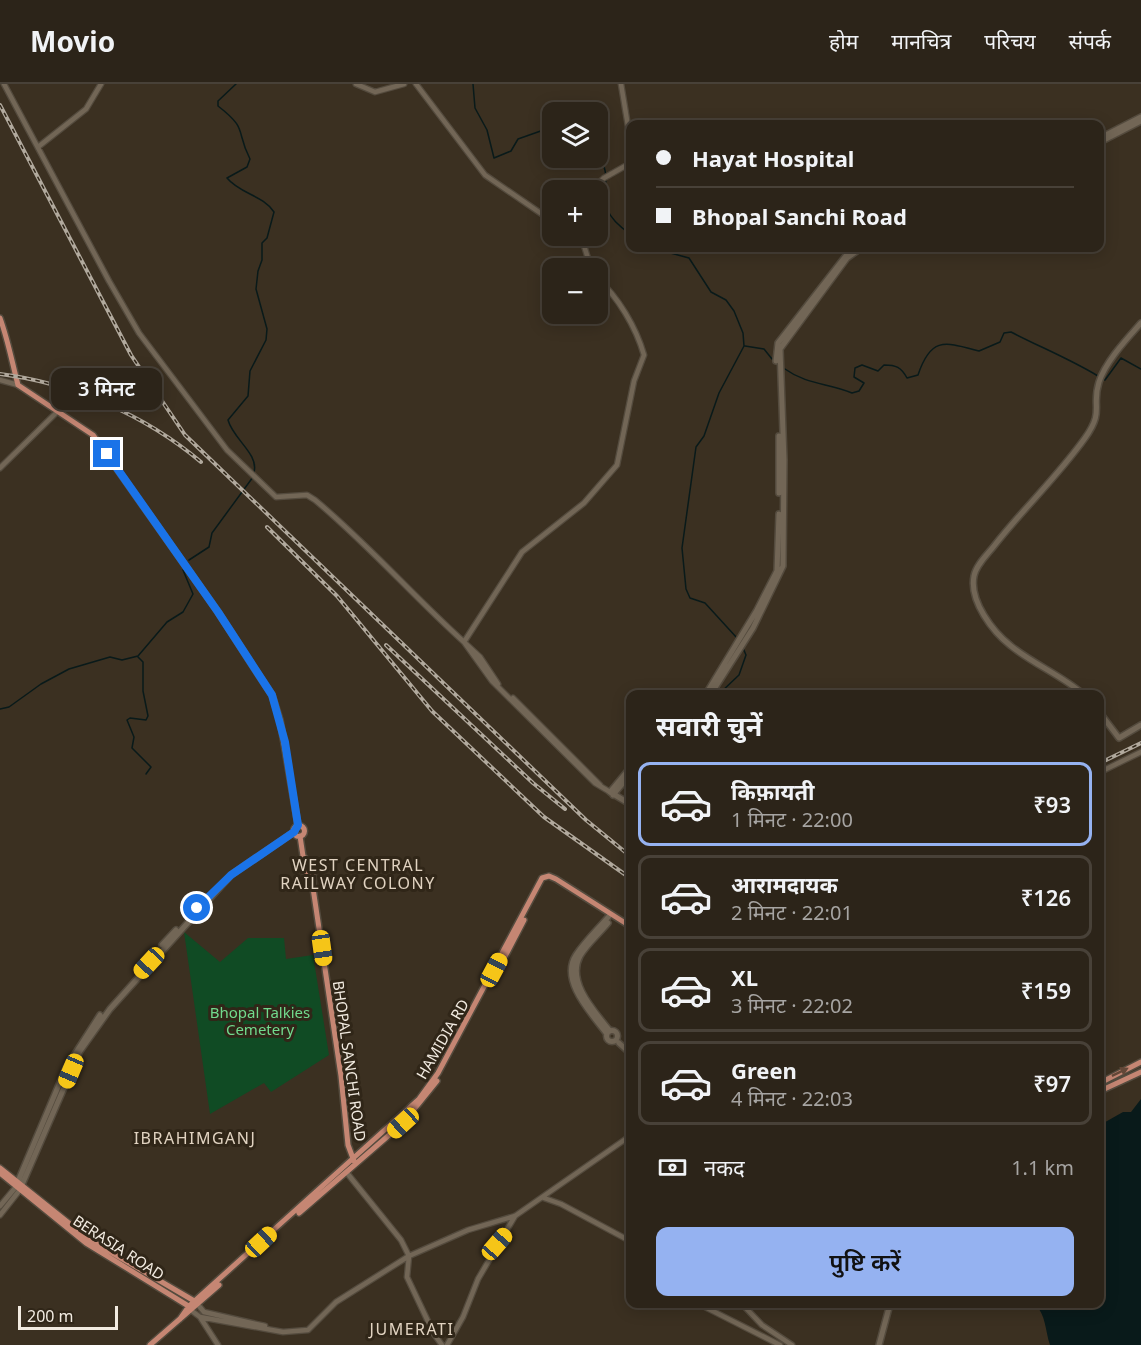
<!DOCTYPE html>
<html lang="hi">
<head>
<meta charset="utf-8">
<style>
  body { margin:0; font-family:"Noto Sans","Noto Sans Devanagari",sans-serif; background:#383026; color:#f1f3f6; height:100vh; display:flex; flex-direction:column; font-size:22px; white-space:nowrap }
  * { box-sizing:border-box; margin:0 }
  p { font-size:20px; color:#a6a4a2 }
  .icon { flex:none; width:33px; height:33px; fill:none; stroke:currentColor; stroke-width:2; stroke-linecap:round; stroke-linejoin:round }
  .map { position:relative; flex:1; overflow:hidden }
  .drawer { position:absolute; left:626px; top:606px; width:478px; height:618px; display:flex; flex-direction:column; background:#2c2419; border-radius:12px; box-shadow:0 3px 15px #0003,0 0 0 2px #484138 }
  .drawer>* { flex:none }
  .hud { position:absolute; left:626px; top:36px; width:478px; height:132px; border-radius:12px; box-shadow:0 3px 15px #0003,0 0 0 2px #484138; display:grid; align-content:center; height:132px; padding:0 30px; background:#2c2419 }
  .buttons { position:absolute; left:542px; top:18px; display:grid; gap:12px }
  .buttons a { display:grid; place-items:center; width:66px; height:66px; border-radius:12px; background:#2c2419; box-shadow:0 3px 15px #0003,0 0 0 2px #484138; font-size:30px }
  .scale { position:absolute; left:18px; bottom:15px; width:100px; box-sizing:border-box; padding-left:6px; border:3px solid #f2ebe1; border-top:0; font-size:16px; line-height:21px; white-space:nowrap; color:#f2ebe1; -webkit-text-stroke:4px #302618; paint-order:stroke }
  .end { position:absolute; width:27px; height:27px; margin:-14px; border:8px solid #1a73e8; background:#fff; box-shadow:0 0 0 3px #fff }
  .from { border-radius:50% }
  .bubble { position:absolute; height:42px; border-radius:12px; background:#2c2419; box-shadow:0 3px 15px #0003,0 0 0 2px #484138; font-size:20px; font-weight:600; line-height:42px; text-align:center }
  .car { position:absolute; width:18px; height:36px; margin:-18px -9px; border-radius:8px; box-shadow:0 0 4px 2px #0007; background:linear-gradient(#f5c518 24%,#345 0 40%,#f5c518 0 76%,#345 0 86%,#f5c518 0) }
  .hud b { display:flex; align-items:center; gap:21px; height:57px; font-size:22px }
  .hud b+b { border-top:2px solid #484138 }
  .hud i { width:15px; height:15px; background:#f1f3f6 }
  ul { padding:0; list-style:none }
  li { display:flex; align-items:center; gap:18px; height:84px; margin:0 12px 9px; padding:0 18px; border:3px solid #484138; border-radius:12px }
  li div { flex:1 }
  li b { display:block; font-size:22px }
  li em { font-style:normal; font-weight:600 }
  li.selected { border-color:#95b2f1 }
  li>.icon { width:54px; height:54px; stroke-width:1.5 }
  h2 { padding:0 30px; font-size:27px; line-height:72px }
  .pay { display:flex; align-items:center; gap:15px; height:66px; padding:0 30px; font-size:22px }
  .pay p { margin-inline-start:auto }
  .cta { display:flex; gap:12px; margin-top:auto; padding:12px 30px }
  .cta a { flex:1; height:69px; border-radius:12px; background:#95b2f1; color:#111; font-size:24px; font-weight:600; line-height:69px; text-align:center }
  header { display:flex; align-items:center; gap:36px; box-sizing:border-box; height:84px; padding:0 30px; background:#2c2419; border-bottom:2px solid #484138 }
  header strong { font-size:28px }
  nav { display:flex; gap:33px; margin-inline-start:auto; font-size:21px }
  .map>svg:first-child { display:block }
  .green { fill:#104b24 }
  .water { fill:#091a1a }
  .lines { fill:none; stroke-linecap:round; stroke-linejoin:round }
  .stream { stroke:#091a1a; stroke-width:1.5 }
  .tertiary-casing { stroke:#544b3e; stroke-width:7 }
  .secondary-casing { stroke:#544b3e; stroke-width:8 }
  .primary-casing { stroke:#544b3e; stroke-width:8 }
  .tertiary { stroke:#726656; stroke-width:4.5 }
  .secondary { stroke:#726656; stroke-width:5 }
  .primary { stroke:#c58673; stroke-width:5 }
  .rail-casing { stroke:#b1a99d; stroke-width:4 }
  .rail { stroke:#302618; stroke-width:1.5; stroke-dasharray:4.5; stroke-linecap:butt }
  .oneway { fill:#644838 }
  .route { stroke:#1a73e8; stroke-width:8 }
  .labels { text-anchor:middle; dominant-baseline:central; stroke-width:6; stroke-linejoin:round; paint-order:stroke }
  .park-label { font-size:15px; fill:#71da8d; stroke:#302618 }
  .street-label { font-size:15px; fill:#f2ebe1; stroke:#302618 }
  .neighbourhood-label { font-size:16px; letter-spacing:1.5px; fill:#e1d3c1; stroke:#302618 }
</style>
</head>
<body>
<header>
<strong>Movio</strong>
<nav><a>होम</a><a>मानचित्र</a><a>परिचय</a><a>संपर्क</a></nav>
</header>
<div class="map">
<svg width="1141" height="1261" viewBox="0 0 1141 1261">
  <rect width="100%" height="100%" fill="#3b3021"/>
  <path class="green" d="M184 848 220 878 248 854H284L286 875 313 871 329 971 271 1008 264 999 210 1030Z"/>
  <path class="water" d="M1141 1015V1261H1050C1045 1246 1046 1231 1035 1220H1100V1041L1123 1028H1131Z"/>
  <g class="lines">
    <path class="stream" d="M236 0 218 17V22C249 46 235 46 250 75L247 83 227 94C240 110 263 111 274 128L267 154 262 159V176L258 187 256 205 267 245 266 256 250 287 248 312 228 336C233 355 259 370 254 388
      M473 0 475 24 487 46 494 74 511 67 518 55 552 43
      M597 69C621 102 583 117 630 150
      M652 164 689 174 711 208 726 216 734 227 743 249 744 262 719 309 704 352 696 363 682 464 686 505 690 514 705 519 737 554
      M745 262 764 265 772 275
      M785 285C807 301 829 299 852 309L859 307 864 299 854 293 855 284 862 281 878 287 884 281C896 281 901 283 907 294L918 291C931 252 945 258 979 267L1000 258 1004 249 1011 248C1040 263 1070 275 1098 292
      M1103 295 1105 296 1121 274 1141 285
      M189 476 209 463 212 449 253 393
      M138 573 143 578V607L148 632 146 636 130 634 127 636 134 653 132 664 151 683 146 690
      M719 610 739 591 746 571 743 564
      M0 625 9 623 41 600 69 585 110 573 122 576 138 572 167 538 183 528 193 510 183 486"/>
    <g class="tertiary-casing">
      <path id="tertiary" d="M4 0 109 197 139 249 227 366 276 413 307 411 315 416C368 460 413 512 464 558
        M356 0 375 8 404 0
        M416 0 485 91 552 137
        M621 0 630 54
        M38 63 86 25 101 0
        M591 106 604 94 627 81 630 72
        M571 152 582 160
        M581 152 591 184
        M597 194C618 213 636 243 644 271L634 297 617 381 584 419 522 468 464 558 492 597 595 699 610 708
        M0 296 18 301
        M0 384 58 327
        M466 560 480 573 498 600
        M513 614 600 701
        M1100 688 1141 668
        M347 1089 401 1156 409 1172 407 1193 434 1250 442 1261
        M544 1114 561 1120 630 1157
        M0 1122 15 1104
        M0 1131 19 1107
        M699 1220 780 1261
        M742 1220 762 1241 792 1261
        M199 1222 204 1228 265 1242
        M192 1227 200 1233 218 1261
        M200 1233 283 1248 308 1246 336 1218 409 1172 468 1146 515 1132 630 1052
        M447 1261 463 1233 478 1195 515 1132"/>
    </g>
    <g class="secondary-casing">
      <path id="secondary" d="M1100 54 1141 33
        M1100 58 1141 37
        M776 277 778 259 852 164
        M779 409V352
        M706 610 757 526 777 487 779 430
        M711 610 753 544 783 482 784 376 780 265 847 174 861 164
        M1083 610C1061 591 1033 580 1011 562 993 548 969 517 974 492 976 481 987 471 994 462 1023 425 1058 392 1085 354 1105 326 1091 323 1099 298 1106 277 1126 256 1141 239
        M1100 629 1119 654 1141 641
        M630 684 610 708 630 720
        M613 711 630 691
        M608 839C599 850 587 860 580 872 566 898 595 928 610 947
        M162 861 176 846
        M606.5 952a5.5 5.5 0 1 1 11 0a5.5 5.5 0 1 1-11 0Z
        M607 950C593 931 559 897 576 871 585 857 599 844 610 831
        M619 959 630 969
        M16 1102 66 984 100 931
        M21 1103 80 967 110 925 231 791 294 748
        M879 1261 890 1220"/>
    </g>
    <g class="primary-casing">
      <path id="primary" d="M0 234C8 256 12 278 18 301L93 351 218 528 258 590 272 611 280 636 298 741
        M293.5 747a5.5 5.5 0 1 1 11 0a5.5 5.5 0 1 1-11 0Z
        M300 752 306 792 313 804
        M305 774 312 784 313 804 341 992 348 1061 354 1077
        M498 886 524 836
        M1100 999 1141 978
        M1100 1007 1141 988
        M0 1084 90 1156 196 1218
        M0 1089 86 1159 190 1223
        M299 1129 403 1039 437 997
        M180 1235 189 1222 419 1015 438 989 542 794 549 792 556 795 630 842
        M150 1261 219 1201"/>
    </g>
    <use href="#tertiary" class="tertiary"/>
    <use href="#secondary" class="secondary"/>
    <use href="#primary" class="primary"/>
    <g class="rail-casing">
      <path id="rail" d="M0 21 131 271 185 351 586 736 630 772
        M0 290C72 299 145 331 201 378
        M267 443 337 512 432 627 544 733 630 794
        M386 561 533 699 565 725
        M1100 679 1141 659"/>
    </g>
    <use href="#rail" class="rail"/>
  </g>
  <defs><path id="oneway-solid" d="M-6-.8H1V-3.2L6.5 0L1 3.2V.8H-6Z" transform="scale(1.5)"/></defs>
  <use class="oneway" href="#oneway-solid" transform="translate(1120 988) rotate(-26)"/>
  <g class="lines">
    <path class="route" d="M107 370 218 528 272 611 285 658 298 741 294 748 231 791 197 824"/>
  </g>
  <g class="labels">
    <g class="park-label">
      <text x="260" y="928">Bhopal Talkies<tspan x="260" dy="17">Cemetery</tspan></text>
    </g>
    <g class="street-label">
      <text transform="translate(442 955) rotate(-60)">HAMIDIA RD</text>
      <text transform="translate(350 977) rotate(82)">BHOPAL SANCHI ROAD</text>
      <text transform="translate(119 1163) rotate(33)">BERASIA ROAD</text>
    </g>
    <g class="neighbourhood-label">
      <text x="358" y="781">WEST CENTRAL<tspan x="358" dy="18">RAILWAY COLONY</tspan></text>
      <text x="195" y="1054">IBRAHIMGANJ</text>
      <text x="412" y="1245">JUMERATI</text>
    </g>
  </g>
</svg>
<div class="buttons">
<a><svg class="icon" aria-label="layers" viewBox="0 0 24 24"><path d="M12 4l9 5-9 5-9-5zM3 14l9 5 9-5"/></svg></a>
<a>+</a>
<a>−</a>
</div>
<div class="scale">200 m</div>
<i class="end from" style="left:197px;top:824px"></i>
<i class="end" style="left:107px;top:370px"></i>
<div class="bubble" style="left:51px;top:284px;width:111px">3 मिनट</div>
<i class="car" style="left:322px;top:864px;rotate:172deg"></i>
<i class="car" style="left:149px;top:879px;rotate:223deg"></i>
<i class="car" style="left:494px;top:886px;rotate:28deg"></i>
<i class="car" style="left:71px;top:987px;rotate:203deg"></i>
<i class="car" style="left:403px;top:1039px;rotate:228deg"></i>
<i class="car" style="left:261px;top:1158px;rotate:47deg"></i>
<i class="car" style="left:497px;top:1160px;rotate:41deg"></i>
<div class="hud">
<b><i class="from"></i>Hayat Hospital</b>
<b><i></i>Bhopal Sanchi Road</b>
</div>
<section class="drawer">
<h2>सवारी चुनें</h2>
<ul>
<li class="selected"><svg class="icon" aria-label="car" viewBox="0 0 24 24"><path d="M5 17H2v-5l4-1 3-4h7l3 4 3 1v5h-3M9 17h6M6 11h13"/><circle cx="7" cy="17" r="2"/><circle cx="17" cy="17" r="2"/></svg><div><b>किफ़ायती</b><p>1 मिनट · 22:00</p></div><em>₹93</em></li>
<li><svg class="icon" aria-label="car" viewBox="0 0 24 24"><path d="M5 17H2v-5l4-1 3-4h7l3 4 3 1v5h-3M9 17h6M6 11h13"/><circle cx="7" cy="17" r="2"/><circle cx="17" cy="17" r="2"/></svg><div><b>आरामदायक</b><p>2 मिनट · 22:01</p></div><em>₹126</em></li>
<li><svg class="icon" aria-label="car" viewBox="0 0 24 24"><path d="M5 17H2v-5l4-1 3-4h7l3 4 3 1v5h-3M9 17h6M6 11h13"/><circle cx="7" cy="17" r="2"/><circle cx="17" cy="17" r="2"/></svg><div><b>XL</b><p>3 मिनट · 22:02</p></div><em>₹159</em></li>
<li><svg class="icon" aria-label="car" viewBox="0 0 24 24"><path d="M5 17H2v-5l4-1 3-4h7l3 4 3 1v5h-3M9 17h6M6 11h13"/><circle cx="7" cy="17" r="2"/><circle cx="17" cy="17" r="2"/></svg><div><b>Green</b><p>4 मिनट · 22:03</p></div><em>₹97</em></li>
</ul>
<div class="pay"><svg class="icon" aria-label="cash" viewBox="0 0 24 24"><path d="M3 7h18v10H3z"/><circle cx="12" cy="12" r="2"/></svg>नकद<p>1.1 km</p></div>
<div class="cta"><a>पुष्टि करें</a></div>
</section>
</div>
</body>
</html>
